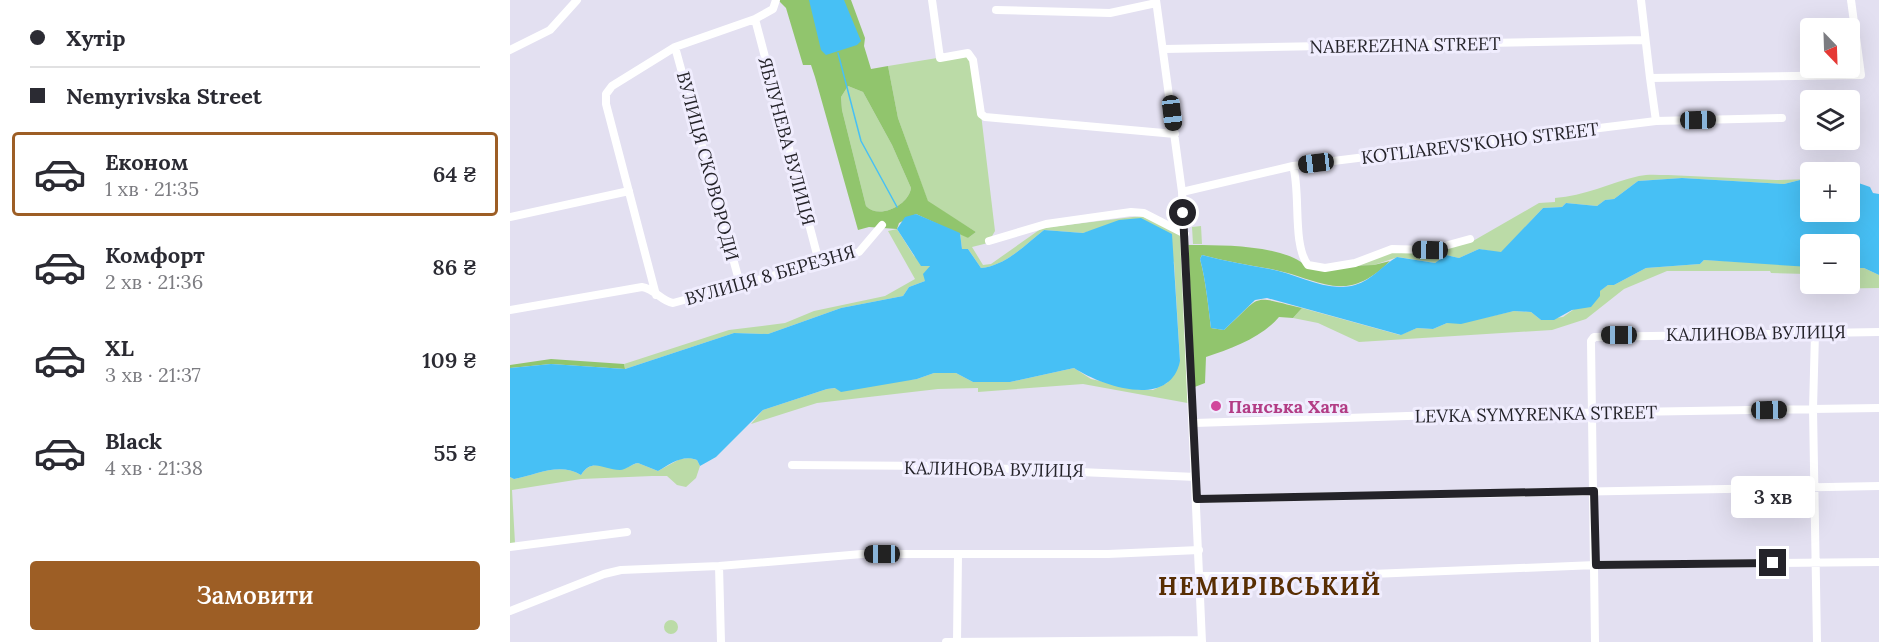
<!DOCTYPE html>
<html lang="uk">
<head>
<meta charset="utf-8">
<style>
  body { margin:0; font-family:Lora,serif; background:#f7f7f7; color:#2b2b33; height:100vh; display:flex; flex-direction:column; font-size:22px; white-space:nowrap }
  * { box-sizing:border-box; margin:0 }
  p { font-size:20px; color:#7c7c81 }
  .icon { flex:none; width:33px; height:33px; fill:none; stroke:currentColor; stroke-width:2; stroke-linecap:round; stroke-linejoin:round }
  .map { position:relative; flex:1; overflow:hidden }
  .sheet { display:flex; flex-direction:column; background:#fff; width:510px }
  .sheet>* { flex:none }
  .guide { display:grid; align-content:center; height:132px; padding:0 30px; background:#fff }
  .needle { width:39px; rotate:157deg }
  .buttons { position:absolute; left:1290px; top:18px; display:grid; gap:12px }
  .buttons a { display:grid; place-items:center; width:60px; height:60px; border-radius:6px; background:#fff; box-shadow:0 6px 24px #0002; font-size:30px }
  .end { position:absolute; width:27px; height:27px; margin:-14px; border:8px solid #242329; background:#fff; box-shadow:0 0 0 3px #fff }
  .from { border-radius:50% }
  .bubble { position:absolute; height:42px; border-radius:6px; background:#fff; box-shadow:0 6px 24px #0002; font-size:20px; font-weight:600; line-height:42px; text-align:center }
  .car { position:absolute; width:18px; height:36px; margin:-18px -9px; border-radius:8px; box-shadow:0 0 4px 2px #0007; background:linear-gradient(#222 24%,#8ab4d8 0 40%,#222 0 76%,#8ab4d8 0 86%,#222 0) }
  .guide b { display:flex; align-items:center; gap:21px; height:57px; font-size:22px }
  .guide b+b { border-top:2px solid #e1e1e2 }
  .guide i { width:15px; height:15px; background:#2b2b33 }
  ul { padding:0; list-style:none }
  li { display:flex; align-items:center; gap:18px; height:84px; margin:0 12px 9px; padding:0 18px; border:3px solid transparent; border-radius:6px }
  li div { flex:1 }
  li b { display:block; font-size:22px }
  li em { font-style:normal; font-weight:600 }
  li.on { border-color:#9d5e25 }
  li>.icon { width:54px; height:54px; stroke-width:1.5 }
  .button { display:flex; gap:12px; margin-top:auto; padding:12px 30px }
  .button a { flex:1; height:69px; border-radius:6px; background:#9d5e25; color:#fff; font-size:24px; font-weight:600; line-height:69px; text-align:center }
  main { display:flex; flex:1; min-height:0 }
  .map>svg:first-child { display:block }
  .green { fill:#bbdba7 }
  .forest { fill:#91c56d; fill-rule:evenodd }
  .water { fill:#47c0f5 }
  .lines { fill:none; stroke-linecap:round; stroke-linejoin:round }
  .stream { stroke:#47c0f5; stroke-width:1.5 }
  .minor { stroke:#fff; stroke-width:8 }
  .route { stroke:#242329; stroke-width:8 }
  .hotel-dot { fill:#d1479c; stroke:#f0edfe; stroke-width:2 }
  .labels { text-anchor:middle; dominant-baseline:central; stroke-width:6; stroke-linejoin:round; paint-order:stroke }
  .street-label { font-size:18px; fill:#242329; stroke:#f0edfe }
  .hotel-label { font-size:18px; font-weight:bold; fill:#b23c85; stroke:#f0edfe; text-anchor:start }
  .district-label { font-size:24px; font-weight:bold; letter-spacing:1.5px; fill:#582e03; stroke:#f0edfe }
</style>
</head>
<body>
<main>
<section class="sheet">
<div class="guide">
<b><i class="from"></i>Хутір</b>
<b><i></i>Nemyrivska Street</b>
</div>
<ul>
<li class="on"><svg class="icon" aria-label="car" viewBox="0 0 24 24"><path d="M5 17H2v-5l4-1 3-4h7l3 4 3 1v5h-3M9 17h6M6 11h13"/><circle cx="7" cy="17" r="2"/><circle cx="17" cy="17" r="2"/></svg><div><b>Економ</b><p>1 хв · 21:35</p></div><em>64 ₴</em></li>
<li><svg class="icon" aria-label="car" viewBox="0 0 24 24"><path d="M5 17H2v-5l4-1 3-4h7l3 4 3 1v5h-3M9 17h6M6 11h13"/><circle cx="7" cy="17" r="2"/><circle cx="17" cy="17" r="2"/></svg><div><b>Комфорт</b><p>2 хв · 21:36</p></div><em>86 ₴</em></li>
<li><svg class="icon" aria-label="car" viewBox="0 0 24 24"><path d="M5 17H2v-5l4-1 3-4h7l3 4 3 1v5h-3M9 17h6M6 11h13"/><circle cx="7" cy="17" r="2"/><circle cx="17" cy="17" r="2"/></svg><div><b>XL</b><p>3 хв · 21:37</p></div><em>109 ₴</em></li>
<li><svg class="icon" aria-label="car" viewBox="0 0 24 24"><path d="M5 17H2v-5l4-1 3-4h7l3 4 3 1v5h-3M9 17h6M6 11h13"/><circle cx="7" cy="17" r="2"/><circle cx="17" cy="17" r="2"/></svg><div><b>Black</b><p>4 хв · 21:38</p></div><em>55 ₴</em></li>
</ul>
<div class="button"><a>Замовити</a></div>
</section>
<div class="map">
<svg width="1369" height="642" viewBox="0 0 1369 642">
  <rect width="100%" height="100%" fill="#e3e0f1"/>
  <path class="green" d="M458 53 471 114 485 231 478 243 462 247 473 265 481 264 532 228 631 216 675 234 683 404 573 384 468 392V388L428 389 307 403 241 424 253 410 317 389 407 379 424 373H446L463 382H500L564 368 581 379 630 390H643L657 383 670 361 664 262 591 228 573 233 534 230C515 245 495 266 471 268L458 249H452L450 233 458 238 466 232 418 202 388 118 378 66Z
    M338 86 353 92 382 145 401 188C399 205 369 220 356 206L332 110 331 97Z
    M1158 175 1266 180 1300 179V181L1290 180 1274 184 1172 178 1128 181 1104 199 1095 200 1087 206 1056 203 1052 207 1033 208 991 253 969 249 949 258 936 255 925 263 888 257 864 265H846L883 252 963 241 1029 203 1045 202V198C1074 196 1100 183 1129 176 1138 174 1148 175 1158 175Z
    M691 226 692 244H683L682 227Z
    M387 229 404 256 420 266 415 281 399 287 393 296 331 308 258 334 224 333 115 369 114 364 219 330 275 323 304 311 375 296 405 279 378 231Z
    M1194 260 1294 265 1300 267V284H1340V268H1354L1369 275V288L1298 289 1297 274 1261 273 1260 271H1157L1114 289 1076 319 1042 330 849 342 808 323 783 318 792 308 890 335 907 328 923 329 937 323H951L1004 311 1021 312 1031 320 1053 317 1098 285H1104L1136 268 1190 264Z
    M180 458 187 460 190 466 186 478 176 487 167 485 157 476H142L71 479 2 490 5 543 0 544V477L4 479C27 475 49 462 71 475 83 456 97 471 115 468 119 467 123 464 128 463L148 471 170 459Z
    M154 627a7 7 0 1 1 14 0a7 7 0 1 1-14 0Z"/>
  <path class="forest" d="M268 0H341L355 38 354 46 361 69 378 66 388 118 418 201 466 232 458 238 406 214 389 223 387 229 359 227 348 230 305 77 301 65H293L276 8ZM338 86 353 92 382 145 401 188C399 205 369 220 356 206L332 110 331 97Z
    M675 245C707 245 775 244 797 267L864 265 880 261C835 306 811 279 761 269 737 265 715 261 692 255L690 259C696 281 698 305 701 328L714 330C754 294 738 295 792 308L783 318 769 317C751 338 722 348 696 357L695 383 682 388Z
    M41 359 114 364 115 369 41 364 0 368V365Z"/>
  <path class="water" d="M299 0H334L351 41 347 45 316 55 311 50Z
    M1172 178 1274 184 1290 180 1300 181V212H1340V180L1360 187 1363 193 1369 194V275L1354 268H1340V244H1300V267L1194 260 1190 264 1136 268 1104 285H1098L1090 291V296L1081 307 1062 310 1044 320H1031L1021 312 1004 311 951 324 937 323 923 329 907 328 891 335 757 298 745 300 714 330 701 328C698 305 696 281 690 259L692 255C715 261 737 265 760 269 788 274 816 293 845 285 862 280 873 265 887 257L925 263 936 255 949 258 969 249 991 252 1033 208 1052 207 1056 203 1087 206 1095 200 1104 199 1128 181Z
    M406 214 450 233 452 249H458L471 268C495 266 515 245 534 230L573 233 609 220 631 218 662 234 670 361C660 410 592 386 564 368L500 382H463L446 373H424L407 379 331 392 325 388 317 389 253 410 206 457 190 466 187 460C173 454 160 464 148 471L128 463C121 464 116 470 110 470 94 470 82 457 71 475 49 462 27 475 4 479L0 477V368L41 364 115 369 224 333 258 334 331 308 393 296 399 287 415 281 413 274 420 266H411L387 229 395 217Z"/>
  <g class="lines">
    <path class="stream" d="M328 53 351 141 387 207"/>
    <path class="minor" d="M422 0 430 58 458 53 463 60 471 114 475 117 665 134
      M646 0 672 192 692 642
      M1131 0 1140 78 1351 75 1341 0
      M486 10 600 13 646 3
      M245 19 309 262
      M165 47 230 284
      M654 49 1135 40
      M0 50 40 30 67 0
      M1140 78 1146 121
      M783 166C791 192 782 245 798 265L815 268 845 263 882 249 920 250 960 239
      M672 192 783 166 1146 121 1272 118
      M0 217 119 191
      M479 241 536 224 621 212 634 213 675 234
      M146 295 96 104V94L102 86 165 47 245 19 263 9 266 0
      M0 310 132 287C145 289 151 301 163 303L349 252 372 225
      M1305 333 1303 409 1307 642
      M684 423 928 415 1369 408
      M282 465 430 466 686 477
      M687 499 1369 486
      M0 547 117 532
      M209 566 211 642
      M690 576H812L1086 565 1369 562
      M0 611 94 574 111 570 209 566 352 554H598L689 550
      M436 642 692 640
      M447 642 448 554
      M1085 642 1081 341 1084 337 1369 332"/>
  </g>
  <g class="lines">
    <path class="route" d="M673 213 687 499 1084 491 1086 565 1263 563"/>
  </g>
  <circle class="hotel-dot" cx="706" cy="406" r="6"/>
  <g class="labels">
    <g class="street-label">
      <text transform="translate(895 45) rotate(-1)">NABEREZHNA STREET</text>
      <text transform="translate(277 141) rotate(75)">ЯБЛУНЕВА ВУЛИЦЯ</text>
      <text transform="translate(970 143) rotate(-7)">KOTLIAREVS'KOHO STREET</text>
      <text transform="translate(198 166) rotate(75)">ВУЛИЦЯ СКОВОРОДИ</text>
      <text transform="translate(260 275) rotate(-16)">ВУЛИЦЯ 8 БЕРЕЗНЯ</text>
      <text transform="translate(1246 333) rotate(-1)">КАЛИНОВА ВУЛИЦЯ</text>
      <text transform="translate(1026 414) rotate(-1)">LEVKA SYMYRENKA STREET</text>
      <text transform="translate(484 469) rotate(1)">КАЛИНОВА ВУЛИЦЯ</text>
    </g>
    <g class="hotel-label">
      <text x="718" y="406">Панська Хата</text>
    </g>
    <g class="district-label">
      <text x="760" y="586">НЕМИРІВСЬКИЙ</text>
    </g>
  </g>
</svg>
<div class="buttons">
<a><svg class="needle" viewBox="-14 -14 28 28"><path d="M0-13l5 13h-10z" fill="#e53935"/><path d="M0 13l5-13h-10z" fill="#7c7c81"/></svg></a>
<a><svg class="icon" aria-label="layers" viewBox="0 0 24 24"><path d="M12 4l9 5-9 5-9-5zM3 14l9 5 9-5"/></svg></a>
<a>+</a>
<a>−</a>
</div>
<i class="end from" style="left:673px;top:213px"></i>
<i class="end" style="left:1263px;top:563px"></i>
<div class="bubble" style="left:1221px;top:476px;width:84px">3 хв</div>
<i class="car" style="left:662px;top:113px;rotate:173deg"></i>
<i class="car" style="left:1188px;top:120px;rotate:89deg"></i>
<i class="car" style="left:806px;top:163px;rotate:263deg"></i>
<i class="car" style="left:920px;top:250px;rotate:271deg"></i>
<i class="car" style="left:1109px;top:335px;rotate:270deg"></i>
<i class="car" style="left:1259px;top:410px;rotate:89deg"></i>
<i class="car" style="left:372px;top:554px;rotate:270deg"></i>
</div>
</main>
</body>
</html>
